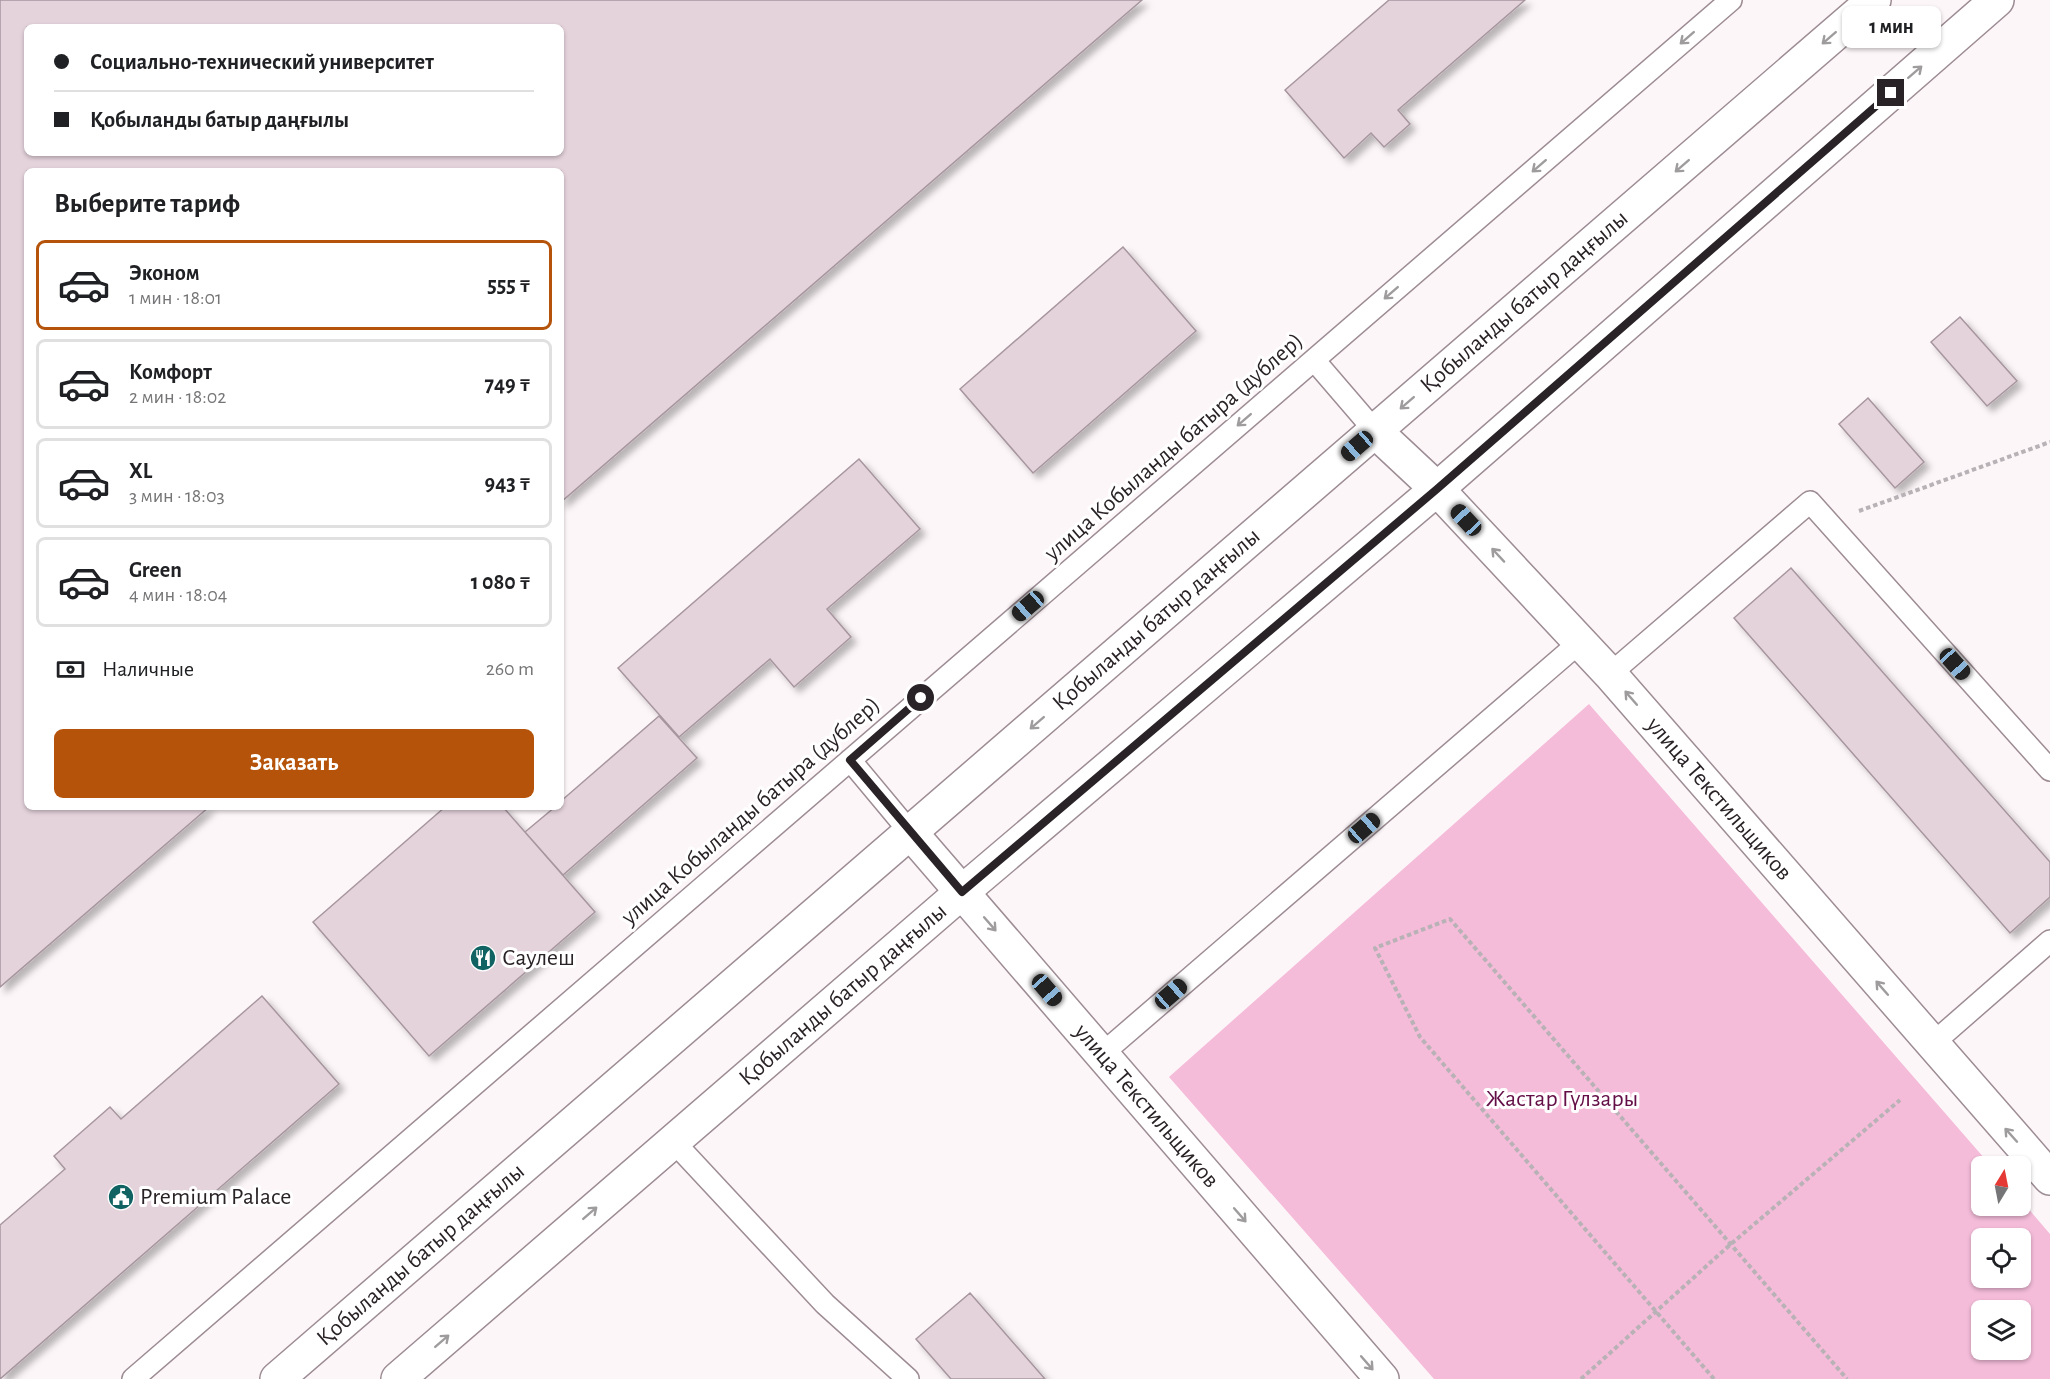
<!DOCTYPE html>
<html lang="ru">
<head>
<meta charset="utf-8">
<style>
  body { margin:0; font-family:"Alegreya Sans",sans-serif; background:#f2f2f2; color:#202124; height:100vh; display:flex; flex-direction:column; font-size:22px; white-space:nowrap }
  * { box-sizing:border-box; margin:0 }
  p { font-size:20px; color:#757577 }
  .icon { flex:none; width:33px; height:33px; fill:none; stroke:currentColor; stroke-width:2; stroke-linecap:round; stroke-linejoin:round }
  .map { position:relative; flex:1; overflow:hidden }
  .panel { position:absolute; left:24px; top:168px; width:540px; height:642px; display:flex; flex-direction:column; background:#fff; border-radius:9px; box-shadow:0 2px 4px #0004 }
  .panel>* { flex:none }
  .guide { position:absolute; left:24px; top:24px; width:540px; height:132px; border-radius:9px; box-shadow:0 2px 4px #0004; display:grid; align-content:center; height:132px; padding:0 30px; background:#fff }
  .needle { width:39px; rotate:10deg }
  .fabs { position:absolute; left:1971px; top:1156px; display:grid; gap:12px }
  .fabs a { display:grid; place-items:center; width:60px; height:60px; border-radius:9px; background:#fff; box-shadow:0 2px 4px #0004; font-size:30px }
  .end { position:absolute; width:27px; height:27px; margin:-14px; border:8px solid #292226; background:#fff; box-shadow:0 0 0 3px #fff }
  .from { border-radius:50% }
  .bubble { position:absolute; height:42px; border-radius:9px; background:#fff; box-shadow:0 2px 4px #0004; font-size:20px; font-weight:600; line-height:42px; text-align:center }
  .car { position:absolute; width:18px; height:36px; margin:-18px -9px; border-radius:8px; box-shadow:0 0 4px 2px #0007; background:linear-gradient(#222 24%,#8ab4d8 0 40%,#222 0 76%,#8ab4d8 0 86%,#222 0) }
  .guide b { display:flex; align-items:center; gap:21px; height:57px; font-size:22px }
  .guide b+b { border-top:2px solid #e0e0e0 }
  .guide i { width:15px; height:15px; background:#202124 }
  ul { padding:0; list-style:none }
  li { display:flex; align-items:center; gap:18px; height:90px; margin:0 12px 9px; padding:0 18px; border:3px solid #e0e0e0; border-radius:9px }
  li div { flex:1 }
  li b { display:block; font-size:22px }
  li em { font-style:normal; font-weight:600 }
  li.current { border-color:#b45309 }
  li>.icon { width:54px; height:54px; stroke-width:1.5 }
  h2 { padding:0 30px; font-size:27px; line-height:72px }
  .pay { display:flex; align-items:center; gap:15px; height:66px; padding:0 30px; font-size:22px }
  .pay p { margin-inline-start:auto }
  .action { display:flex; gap:12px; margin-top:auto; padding:12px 30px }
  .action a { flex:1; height:69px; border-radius:9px; background:#b45309; color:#fff; font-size:24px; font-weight:600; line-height:69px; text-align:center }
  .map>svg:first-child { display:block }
  .green { fill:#f4bcd9; fill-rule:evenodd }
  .building { fill:#e5d3dc; stroke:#a7969e; stroke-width:1.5; fill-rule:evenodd; filter:url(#shadow) }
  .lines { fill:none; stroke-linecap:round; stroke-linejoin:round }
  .lane-casing { stroke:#9d8c94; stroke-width:24 }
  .secondary-casing { stroke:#9d8c94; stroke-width:36 }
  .path { stroke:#b8b1b5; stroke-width:4; stroke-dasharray:4.5 3; stroke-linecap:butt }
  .lane { stroke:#fff; stroke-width:21 }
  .secondary { stroke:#fff; stroke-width:33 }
  .oneway { stroke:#9f9c9d }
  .route { stroke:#292226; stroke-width:8 }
  .labels { text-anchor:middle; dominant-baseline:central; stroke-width:6; stroke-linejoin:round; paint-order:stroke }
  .street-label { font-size:24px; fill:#292226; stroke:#fff }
  .poi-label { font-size:24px; fill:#292226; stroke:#fff; text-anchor:start }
  .park-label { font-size:24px; fill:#640e47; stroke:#fff }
</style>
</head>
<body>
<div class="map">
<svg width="2050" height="1379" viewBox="0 0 2050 1379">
  <defs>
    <filter id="shadow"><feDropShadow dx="5.5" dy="5.5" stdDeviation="3" flood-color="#0004"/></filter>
  </defs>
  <rect width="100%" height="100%" fill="#fdf6f9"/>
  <path class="green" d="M1589 704 1992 1167H1982V1206H2020L2021 1200 2050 1234V1379H1434L1169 1077ZM1982 1239H2020V1278H1982ZM1982 1311H2020V1350H1982Z"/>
  <path class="building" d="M0 0H1142L561 502V171H27V807H209L0 987ZM27 27H561V153H27Z
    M1389 0H1525L1398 110 1410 124 1384 147 1371 133 1344 158 1285 90Z
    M1123 247 1196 331 1033 473 960 389Z
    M1960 317 2017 381 1987 406 1931 342Z
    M1868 398 1924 462 1895 488 1839 424Z
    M859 459 920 529 827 609 851 637 794 687 770 659 679 737 618 668Z
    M1791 568 2050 862V897L2010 933 1734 618Z
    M659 716 697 758 563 875 525 832 555 807H561V801Z
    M445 807H503L595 912 429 1056 313 922Z
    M262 996 339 1084 0 1379V1225L65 1169 54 1156 110 1107 121 1119Z
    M970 1293 1045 1379H951L916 1339Z"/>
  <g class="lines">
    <g class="lane-casing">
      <path id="lane" d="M1314 360 1375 431
        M1610 674 1810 502 2050 770
        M850 760 910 832
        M1931 1045 2050 941
        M1102 1054 1580 642
        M673 1141 825 1304 908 1379
        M133 1379 1731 0"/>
    </g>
    <g class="secondary-casing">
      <g id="secondary">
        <path id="s1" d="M1375 431 1437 489 1610 674 2050 1178"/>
        <path id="s2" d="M910 832 1382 1379"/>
        <path id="s3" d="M277 1379 1874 0"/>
        <path id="s4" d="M398 1379 962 892 1437 489 1997 0"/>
      </g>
    </g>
    <path class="path" d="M1859 511 2050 442
      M1581 1379 1731 1244 1900 1100
      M1714 1379 1420 1037 1375 948 1450 919 1847 1379"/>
    <use href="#lane" class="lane"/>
    <use href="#secondary" class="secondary"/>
  </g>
  <defs><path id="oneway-shaft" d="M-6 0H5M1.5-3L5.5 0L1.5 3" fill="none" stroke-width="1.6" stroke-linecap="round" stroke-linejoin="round" transform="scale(1.5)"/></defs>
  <g class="oneway">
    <use href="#oneway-shaft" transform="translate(1687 38) rotate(139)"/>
    <use href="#oneway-shaft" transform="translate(1829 38) rotate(139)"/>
    <use href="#oneway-shaft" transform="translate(1915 72) rotate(-41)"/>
    <use href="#oneway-shaft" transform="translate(1539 166) rotate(139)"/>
    <use href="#oneway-shaft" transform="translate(1682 166) rotate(139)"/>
    <use href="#oneway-shaft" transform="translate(1391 293) rotate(139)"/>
    <use href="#oneway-shaft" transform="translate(1407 403) rotate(139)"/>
    <use href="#oneway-shaft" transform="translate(1244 420) rotate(139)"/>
    <use href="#oneway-shaft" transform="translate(1498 555) rotate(-133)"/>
    <use href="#oneway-shaft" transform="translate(1631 698) rotate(-131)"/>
    <use href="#oneway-shaft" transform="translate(1037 723) rotate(139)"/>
    <use href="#oneway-shaft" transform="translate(990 924) rotate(49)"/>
    <use href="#oneway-shaft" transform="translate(1882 988) rotate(-131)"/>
    <use href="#oneway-shaft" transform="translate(2011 1135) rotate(-132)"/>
    <use href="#oneway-shaft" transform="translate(590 1213) rotate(-41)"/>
    <use href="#oneway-shaft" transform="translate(1240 1215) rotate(49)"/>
    <use href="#oneway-shaft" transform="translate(442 1341) rotate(-41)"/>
    <use href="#oneway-shaft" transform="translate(1367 1363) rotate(49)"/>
  </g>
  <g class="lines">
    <path class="route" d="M921 698 850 760 962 892 1437 489 1891 93"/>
  </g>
  <defs>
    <g id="restaurant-disc" transform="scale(1.35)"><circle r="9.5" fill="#116263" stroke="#fff"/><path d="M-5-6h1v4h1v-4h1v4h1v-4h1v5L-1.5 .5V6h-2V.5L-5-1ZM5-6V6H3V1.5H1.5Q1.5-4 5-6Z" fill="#fff"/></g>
    <g id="civic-disc" transform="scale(1.35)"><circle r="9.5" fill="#116263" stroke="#fff"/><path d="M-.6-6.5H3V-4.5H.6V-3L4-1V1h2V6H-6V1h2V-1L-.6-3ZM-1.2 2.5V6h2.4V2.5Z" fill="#fff"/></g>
  </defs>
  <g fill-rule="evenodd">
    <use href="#restaurant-disc" x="483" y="958"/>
    <use href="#civic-disc" x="121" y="1197"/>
  </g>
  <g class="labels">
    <g class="street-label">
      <text stroke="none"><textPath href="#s3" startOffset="1648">Қобыланды батыр даңғылы</textPath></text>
      <text transform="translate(1174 447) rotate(-41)">улица Кобыланды батыра (дублер)</text>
      <text stroke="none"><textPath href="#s3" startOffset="1162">Қобыланды батыр даңғылы</textPath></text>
      <text stroke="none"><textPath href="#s1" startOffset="504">улица Текстильщиков</textPath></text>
      <text transform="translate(751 811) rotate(-41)">улица Кобыланды батыра (дублер)</text>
      <text stroke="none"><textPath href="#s4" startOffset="588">Қобыланды батыр даңғылы</textPath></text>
      <text stroke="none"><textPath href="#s2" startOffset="362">улица Текстильщиков</textPath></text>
      <text stroke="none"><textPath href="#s3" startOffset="190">Қобыланды батыр даңғылы</textPath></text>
    </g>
    <g class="poi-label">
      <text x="502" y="958">Саулеш</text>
      <text x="140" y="1197">Premium Palace</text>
    </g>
    <g class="park-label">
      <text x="1562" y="1099">Жастар Гүлзары</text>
    </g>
  </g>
</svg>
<div class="fabs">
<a><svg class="needle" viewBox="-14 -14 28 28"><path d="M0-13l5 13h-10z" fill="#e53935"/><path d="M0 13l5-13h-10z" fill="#757577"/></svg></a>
<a><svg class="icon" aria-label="locate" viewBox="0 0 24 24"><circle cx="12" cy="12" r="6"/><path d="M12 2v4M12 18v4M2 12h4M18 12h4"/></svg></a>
<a><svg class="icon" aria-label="layers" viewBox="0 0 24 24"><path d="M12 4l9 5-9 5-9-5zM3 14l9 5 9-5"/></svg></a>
</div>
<i class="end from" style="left:921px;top:698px"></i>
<i class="end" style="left:1891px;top:93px"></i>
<div class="bubble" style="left:1842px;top:6px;width:99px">1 мин</div>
<i class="car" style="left:1357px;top:446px;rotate:229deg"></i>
<i class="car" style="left:1466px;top:520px;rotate:317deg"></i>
<i class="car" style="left:1028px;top:606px;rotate:229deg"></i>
<i class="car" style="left:1955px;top:664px;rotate:138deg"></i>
<i class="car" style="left:1364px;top:828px;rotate:49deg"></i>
<i class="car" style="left:1047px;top:990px;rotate:139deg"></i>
<i class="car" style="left:1171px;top:994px;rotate:49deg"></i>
<div class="guide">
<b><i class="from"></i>Социально-технический университет</b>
<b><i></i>Қобыланды батыр даңғылы</b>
</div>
<section class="panel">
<h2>Выберите тариф</h2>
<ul>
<li class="current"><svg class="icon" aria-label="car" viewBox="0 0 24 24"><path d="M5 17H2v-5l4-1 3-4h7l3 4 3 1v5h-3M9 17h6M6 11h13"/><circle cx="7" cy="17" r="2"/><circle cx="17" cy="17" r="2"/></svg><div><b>Эконом</b><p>1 мин · 18:01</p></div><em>555 ₸</em></li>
<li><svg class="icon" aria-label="car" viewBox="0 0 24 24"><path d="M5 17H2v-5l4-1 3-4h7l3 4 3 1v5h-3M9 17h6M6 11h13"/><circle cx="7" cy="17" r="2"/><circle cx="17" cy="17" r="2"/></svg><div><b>Комфорт</b><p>2 мин · 18:02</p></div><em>749 ₸</em></li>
<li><svg class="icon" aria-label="car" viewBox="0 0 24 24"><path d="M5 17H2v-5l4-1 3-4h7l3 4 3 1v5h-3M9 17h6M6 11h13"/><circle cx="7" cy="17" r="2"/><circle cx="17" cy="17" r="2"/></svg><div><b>XL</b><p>3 мин · 18:03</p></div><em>943 ₸</em></li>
<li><svg class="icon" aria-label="car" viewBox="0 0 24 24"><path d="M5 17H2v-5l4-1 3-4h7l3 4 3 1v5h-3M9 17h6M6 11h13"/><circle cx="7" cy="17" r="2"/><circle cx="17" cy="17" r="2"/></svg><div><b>Green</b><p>4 мин · 18:04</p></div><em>1 080 ₸</em></li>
</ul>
<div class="pay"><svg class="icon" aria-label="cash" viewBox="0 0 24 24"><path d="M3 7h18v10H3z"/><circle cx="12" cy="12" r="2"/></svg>Наличные<p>260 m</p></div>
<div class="action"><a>Заказать</a></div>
</section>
</div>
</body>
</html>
